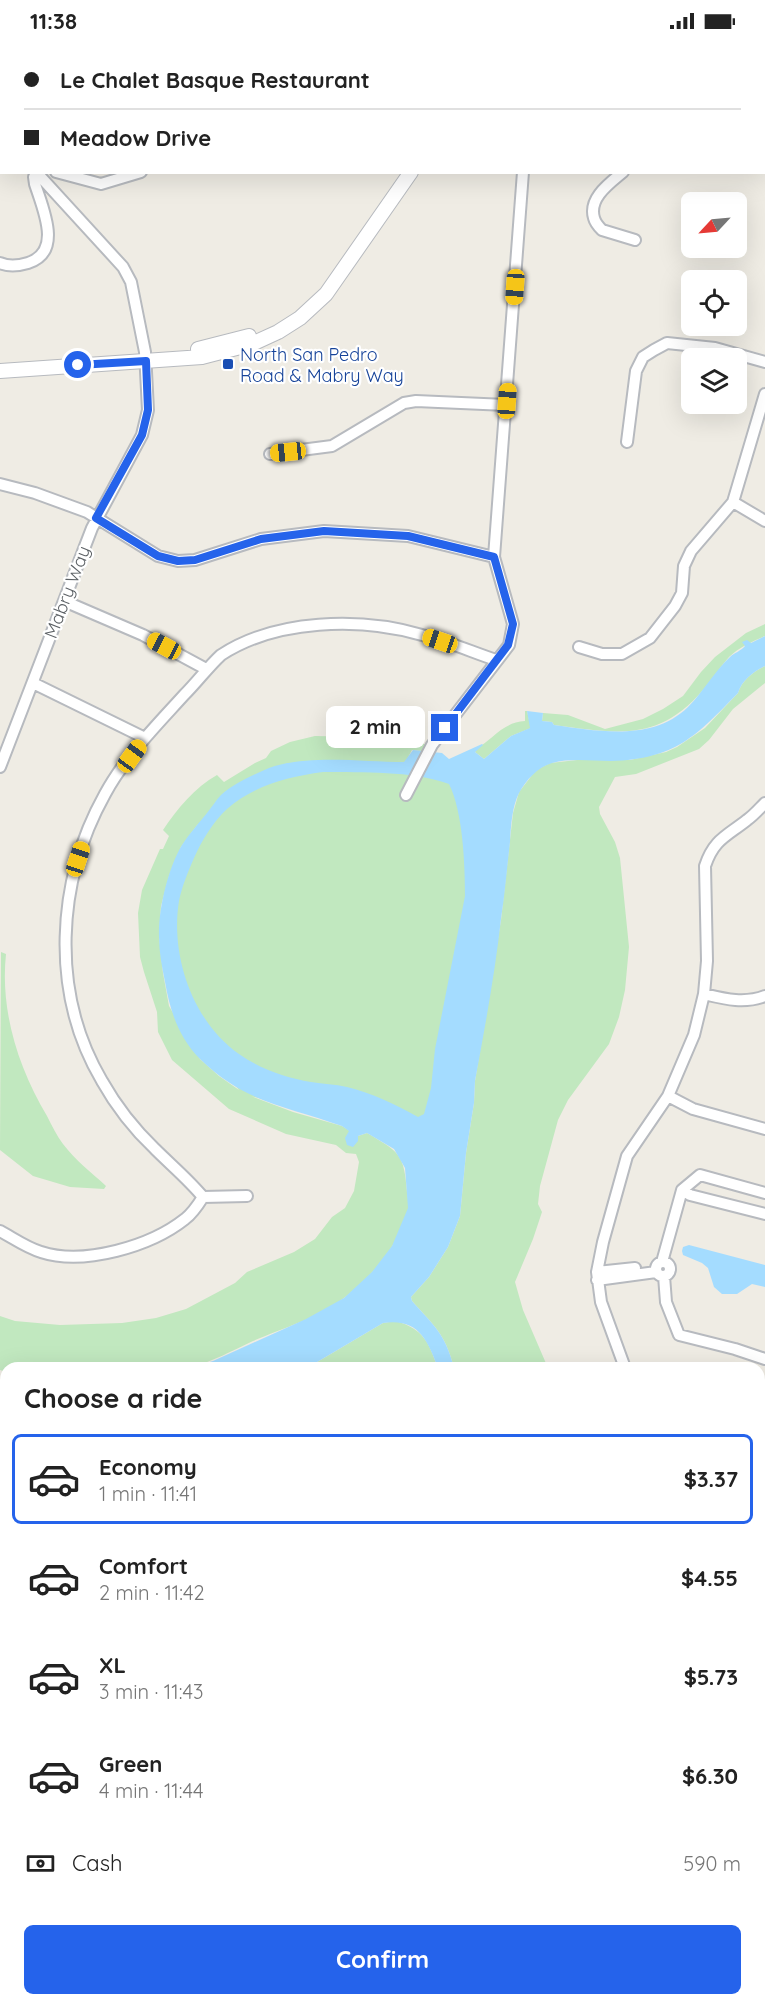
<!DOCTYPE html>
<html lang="en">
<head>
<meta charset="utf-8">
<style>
  body { margin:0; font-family:Quicksand,sans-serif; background:#f6f6f6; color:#222; height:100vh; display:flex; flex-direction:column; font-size:22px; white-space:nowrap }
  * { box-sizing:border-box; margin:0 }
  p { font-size:20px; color:#767676 }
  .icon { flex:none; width:33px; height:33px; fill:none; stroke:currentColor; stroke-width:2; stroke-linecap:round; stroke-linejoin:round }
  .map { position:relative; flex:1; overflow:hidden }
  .sheet { position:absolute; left:0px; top:1320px; width:765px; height:644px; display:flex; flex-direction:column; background:#fff; border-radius:18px 18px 0 0; box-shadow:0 6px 24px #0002 }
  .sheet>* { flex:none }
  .hud { position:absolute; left:0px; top:0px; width:765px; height:132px; box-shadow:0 6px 24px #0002; display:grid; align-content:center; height:132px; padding:0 24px; background:#fff }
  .needle { width:39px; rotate:244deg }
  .fabs { position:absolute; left:681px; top:150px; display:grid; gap:12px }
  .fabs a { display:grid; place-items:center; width:66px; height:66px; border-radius:9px; background:#fff; box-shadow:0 6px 24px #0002; font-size:30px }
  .end { position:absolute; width:27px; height:27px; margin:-14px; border:8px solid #2563eb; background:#fff; box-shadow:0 0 0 3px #fff }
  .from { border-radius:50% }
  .bubble { position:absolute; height:42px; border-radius:9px; background:#fff; box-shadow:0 6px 24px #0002; font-size:20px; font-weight:800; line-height:42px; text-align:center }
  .car { position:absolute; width:18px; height:36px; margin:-18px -9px; border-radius:8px; box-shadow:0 0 4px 2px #0007; background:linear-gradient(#f5c518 24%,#345 0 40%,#f5c518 0 76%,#345 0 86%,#f5c518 0) }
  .hud b { display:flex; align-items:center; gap:21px; height:57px; font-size:22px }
  .hud b+b { border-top:2px solid #e0e0e0 }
  .hud i { width:15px; height:15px; background:#222 }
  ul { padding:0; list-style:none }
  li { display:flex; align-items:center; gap:18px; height:90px; margin:0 12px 9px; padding:0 12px; border:3px solid transparent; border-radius:9px }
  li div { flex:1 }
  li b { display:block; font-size:22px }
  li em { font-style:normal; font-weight:800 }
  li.selected { border-color:#2563eb }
  li>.icon { width:54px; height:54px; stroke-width:1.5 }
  h2 { padding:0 24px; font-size:27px; line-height:72px }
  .pay { display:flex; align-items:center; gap:15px; height:66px; padding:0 24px; font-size:22px }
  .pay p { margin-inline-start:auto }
  .primary-button { display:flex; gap:12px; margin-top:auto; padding:12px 24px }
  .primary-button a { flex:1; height:69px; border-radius:9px; background:#2563eb; color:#fff; font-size:24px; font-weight:800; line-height:69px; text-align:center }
  .status { display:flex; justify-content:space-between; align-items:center; height:42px; padding:0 30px; background:#fff; direction:ltr }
  .status svg { height:16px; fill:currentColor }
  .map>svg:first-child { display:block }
  .green { fill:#c1e8bf; fill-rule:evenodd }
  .water { fill:#a4dcff; fill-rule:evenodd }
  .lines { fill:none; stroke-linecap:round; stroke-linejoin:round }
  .stream { stroke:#a4dcff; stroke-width:3 }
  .minor-casing { stroke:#b7babf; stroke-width:14 }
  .tertiary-casing { stroke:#b7babf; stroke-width:16 }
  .secondary-casing { stroke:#b7bbc1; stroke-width:18 }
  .minor { stroke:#fff; stroke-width:10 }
  .tertiary { stroke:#fff; stroke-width:14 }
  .secondary { stroke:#fff; stroke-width:15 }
  .rail { stroke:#b3b4b5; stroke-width:3; stroke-dasharray:1.5 8; stroke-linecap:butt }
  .route { stroke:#2563eb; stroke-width:8 }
  .transit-dot { fill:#1a4fb4; stroke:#fff; stroke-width:2 }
  .labels { text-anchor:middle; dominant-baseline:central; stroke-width:4.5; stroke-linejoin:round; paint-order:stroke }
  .transit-label { font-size:18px; fill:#164399; stroke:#fff; text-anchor:start }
  .street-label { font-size:18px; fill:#5c6165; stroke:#fff }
</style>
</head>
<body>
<div class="status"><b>11:38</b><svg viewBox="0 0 49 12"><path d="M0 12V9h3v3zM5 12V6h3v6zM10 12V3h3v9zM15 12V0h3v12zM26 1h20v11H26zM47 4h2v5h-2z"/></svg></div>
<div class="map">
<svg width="765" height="1963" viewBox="0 0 765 1963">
  <rect width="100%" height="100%" fill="#efece4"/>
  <path class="green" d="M765 582V594C753 599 738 606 729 615 720 625 712 638 703 648 658 701 615 691 554 683L552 680 542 679 543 671 568 673 605 687 643 677 663 667 683 654 701 630 715 615 746 591Z
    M765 624V641L733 667 709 698 699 707 636 732 615 735 599 765 600 772 615 800 620 816 629 905 625 948 619 975 609 1002 568 1058 558 1078 540 1144 538 1162 542 1170 533 1197 515 1240 523 1268 548 1326H454C445 1291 434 1284 412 1259L411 1255 429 1235 448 1205 460 1174 466 1111 474 1061 475 1039 501 878 513 771 519 750 536 728 550 721 577 718H630L666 710 677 705 705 686 738 651C742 638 753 630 765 624Z
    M525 669H527L531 686 511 694 484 717 475 710 476 707C492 698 503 680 525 679Z
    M315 694C346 694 376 700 407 704L409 700 425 702 422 709 412 708 406 719 483 739 479 952 421 1102 251 1054 293 1070 342 1084 358 1094 367 1091C399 1110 404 1111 407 1150 408 1156 409 1163 408 1168 400 1202 372 1235 344 1256 318 1276 283 1286 253 1299 232 1309 213 1319 190 1326H6V1330L0 1328V1274L15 1279 60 1283 122 1281 156 1276 186 1267 235 1241 247 1230 294 1210 315 1197 332 1175 345 1166 354 1149 359 1120 356 1112 346 1111 336 1103 286 1092 229 1067 172 1018 158 990 157 970 144 930 140 915 138 871 142 848 160 807H163L169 794 163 788C177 767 195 745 217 733L224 740 255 721 266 716 271 709 290 700ZM198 782 169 855 175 973 239 1048 219 1034 200 1017 169 964 163 931 159 894 161 864 169 834 181 805Z
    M1 910 6 912C0 969 18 1025 47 1074 52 1084 57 1094 63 1102 75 1118 92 1131 106 1144L104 1147 70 1145 33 1134 0 1108Z
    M396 1279C425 1288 428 1300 438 1326H307L383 1281Z
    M579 1958H643L642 1963H515Z"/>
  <path class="water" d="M765 594V624C753 630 742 638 738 651 696 694 676 717 611 719 591 719 571 716 552 721 538 725 526 738 519 751 512 765 511 783 510 800 507 825 505 851 501 877 495 931 485 985 475 1039L474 1061 466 1111 460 1174 448 1205 429 1235 411 1255 412 1259C434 1284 445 1291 454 1326H438C427 1297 418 1276 383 1281L307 1326H190L213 1319 306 1277 344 1256 372 1230 392 1204 408 1166 405 1126 394 1107 367 1091 358 1094V1099L353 1105 347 1103 345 1096 349 1089 342 1084C286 1064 245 1061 200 1017 179 996 170 969 165 940 162 925 159 910 159 895 158 868 168 826 182 803 189 792 199 781 207 771 212 765 216 758 221 753 234 741 253 733 269 726 307 712 363 720 404 720L413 708 442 711 449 717 482 702 483 703 475 710 484 717 511 694 530 686 527 669 543 671 542 679 552 680 554 683C598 689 652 700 688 665 703 650 714 630 730 615 734 611 741 609 745 604L742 600 747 598 751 601ZM323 730C365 731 409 728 449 742 463 770 465 822 465 854L435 1007 431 1046 424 1072 418 1075C395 1062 372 1051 347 1045 335 1042 323 1042 311 1040 286 1036 260 1027 239 1012 193 980 170 914 179 859 182 844 188 830 194 816 202 798 213 780 227 767 255 743 287 735 323 730Z
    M689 1203 765 1223V1245L752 1242 737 1252H722L714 1245 708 1226 702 1221 683 1213 682 1209 683 1205Z
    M6 1762V1837L0 1840V1763Z"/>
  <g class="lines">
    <path class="stream" d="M0 1577 6 1576"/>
    <g class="minor-casing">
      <path id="minor" d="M139 0 144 2
        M229 0V2
        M491 0 497 2
        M702 0 703 2
        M402 2 403 0
        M764 27H765
        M56 130 101 142 141 130
        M623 130C610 141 588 156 594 176 595 180 599 185 602 188L635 198
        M0 221C9 225 18 224 28 221 63 210 43 167 35 142L34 135 37 131
        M627 400 636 329 643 315 654 308 667 301 715 306 765 320
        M270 412 332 404 404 361 416 359 506 363
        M0 442 35 451 87 470 158 514 178 519 195 518 261 497 324 489 408 494 494 515
        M733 460 765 479
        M64 559 143 593 206 627
        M579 605 602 612H622L650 596 675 564 682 551 684 524 691 509 733 460 765 352
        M33 641 145 696
        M0 725 92 486 142 393 148 368 145 310 131 240 123 225 37 131
        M406 753 432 703 509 603 513 582 494 515 523 130
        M704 952C725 957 744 962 765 954
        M668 1054 693 1067 765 1087
        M682 1148 690 1153 765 1172
        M203 1155C188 1137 171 1123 155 1107 134 1087 116 1064 102 1039 50 951 56 840 105 752 125 715 156 684 184 653 197 640 208 625 221 613 276 577 360 575 422 593 447 599 472 610 496 618
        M0 1189C13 1196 27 1206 41 1210 84 1224 151 1204 185 1177 193 1171 198 1163 203 1155L247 1154
        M656 1227a7 7 0 1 1 14 0a7 7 0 1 1-14 0Z
        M662 1220 682 1148 700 1133 765 1151
        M597 1230 635 1226
        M664 1234 666 1260 679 1293 735 1307 765 1317
        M597 1238 656 1230
        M625 1326 601 1260 597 1230 603 1200 627 1114 668 1054 694 993 704 952 707 919 705 824C714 797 727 794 747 778 754 773 759 767 765 761
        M759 1381 765 1383
        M0 1655H6
        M18 1963 39 1958"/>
    </g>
    <g class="tertiary-casing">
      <path id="tertiary" d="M198 307 249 294
        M0 329 202 315 252 302 278 290 300 276 326 252 411 130"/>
    </g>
    <g class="secondary-casing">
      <path id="secondary" d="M764 59H765
        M764 70H765"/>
    </g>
    <use href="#minor" class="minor"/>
    <use href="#tertiary" class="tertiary"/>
    <use href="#secondary" class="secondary"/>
    <path class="rail" d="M759 1511H765
      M0 1593 6 1592"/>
  </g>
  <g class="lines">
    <path class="route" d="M78 323 146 319 148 368 142 393 96 476 158 514 178 519 195 518 261 497 324 489 408 494 494 515 513 582 508 603 445 686"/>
  </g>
  <rect class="transit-dot" x="222" y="316" width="12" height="12" rx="3"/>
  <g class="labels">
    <g class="transit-label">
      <text x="240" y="312">North San Pedro<tspan x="240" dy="21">Road &amp; Mabry Way</tspan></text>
    </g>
    <g class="street-label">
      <text transform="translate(67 550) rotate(-69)">Mabry Way</text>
    </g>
  </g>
</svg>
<div class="fabs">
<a><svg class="needle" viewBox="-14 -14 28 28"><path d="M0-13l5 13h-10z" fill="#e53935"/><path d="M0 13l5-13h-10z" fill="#767676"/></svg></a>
<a><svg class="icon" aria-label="locate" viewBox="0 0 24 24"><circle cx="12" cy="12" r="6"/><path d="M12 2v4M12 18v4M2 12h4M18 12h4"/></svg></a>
<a><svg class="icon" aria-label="layers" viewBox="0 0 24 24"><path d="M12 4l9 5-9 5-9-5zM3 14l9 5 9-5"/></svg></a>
</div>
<i class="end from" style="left:78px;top:323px"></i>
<i class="end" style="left:445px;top:686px"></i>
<div class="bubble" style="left:326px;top:664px;width:99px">2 min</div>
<i class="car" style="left:515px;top:245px;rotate:184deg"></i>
<i class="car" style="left:507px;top:359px;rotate:4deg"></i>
<i class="car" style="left:288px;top:410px;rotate:264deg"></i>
<i class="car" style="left:440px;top:599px;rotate:289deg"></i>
<i class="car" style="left:164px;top:604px;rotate:298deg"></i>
<i class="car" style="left:132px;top:714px;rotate:36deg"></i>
<i class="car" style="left:78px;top:817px;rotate:18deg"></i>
<div class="hud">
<b><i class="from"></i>Le Chalet Basque Restaurant</b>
<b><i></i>Meadow Drive</b>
</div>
<section class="sheet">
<h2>Choose a ride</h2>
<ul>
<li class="selected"><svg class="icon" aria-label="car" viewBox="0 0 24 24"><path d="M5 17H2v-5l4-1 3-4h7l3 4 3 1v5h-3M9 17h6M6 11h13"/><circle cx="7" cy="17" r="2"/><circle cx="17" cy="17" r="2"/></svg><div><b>Economy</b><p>1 min · 11:41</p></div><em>$3.37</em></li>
<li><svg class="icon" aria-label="car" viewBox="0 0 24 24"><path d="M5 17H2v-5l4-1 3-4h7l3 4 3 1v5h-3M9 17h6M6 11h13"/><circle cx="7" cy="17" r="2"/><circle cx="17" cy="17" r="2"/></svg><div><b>Comfort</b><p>2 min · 11:42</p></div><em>$4.55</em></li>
<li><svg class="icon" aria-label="car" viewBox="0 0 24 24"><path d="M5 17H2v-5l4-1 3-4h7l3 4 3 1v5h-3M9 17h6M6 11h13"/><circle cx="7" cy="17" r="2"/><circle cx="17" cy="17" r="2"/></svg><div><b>XL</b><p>3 min · 11:43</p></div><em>$5.73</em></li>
<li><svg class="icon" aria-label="car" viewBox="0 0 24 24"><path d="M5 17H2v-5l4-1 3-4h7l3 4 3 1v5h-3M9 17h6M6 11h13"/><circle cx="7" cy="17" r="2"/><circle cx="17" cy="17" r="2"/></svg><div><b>Green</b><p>4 min · 11:44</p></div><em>$6.30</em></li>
</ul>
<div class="pay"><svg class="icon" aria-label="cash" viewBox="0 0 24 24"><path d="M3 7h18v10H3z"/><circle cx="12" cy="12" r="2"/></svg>Cash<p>590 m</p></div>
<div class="primary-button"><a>Confirm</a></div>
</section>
</div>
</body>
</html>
